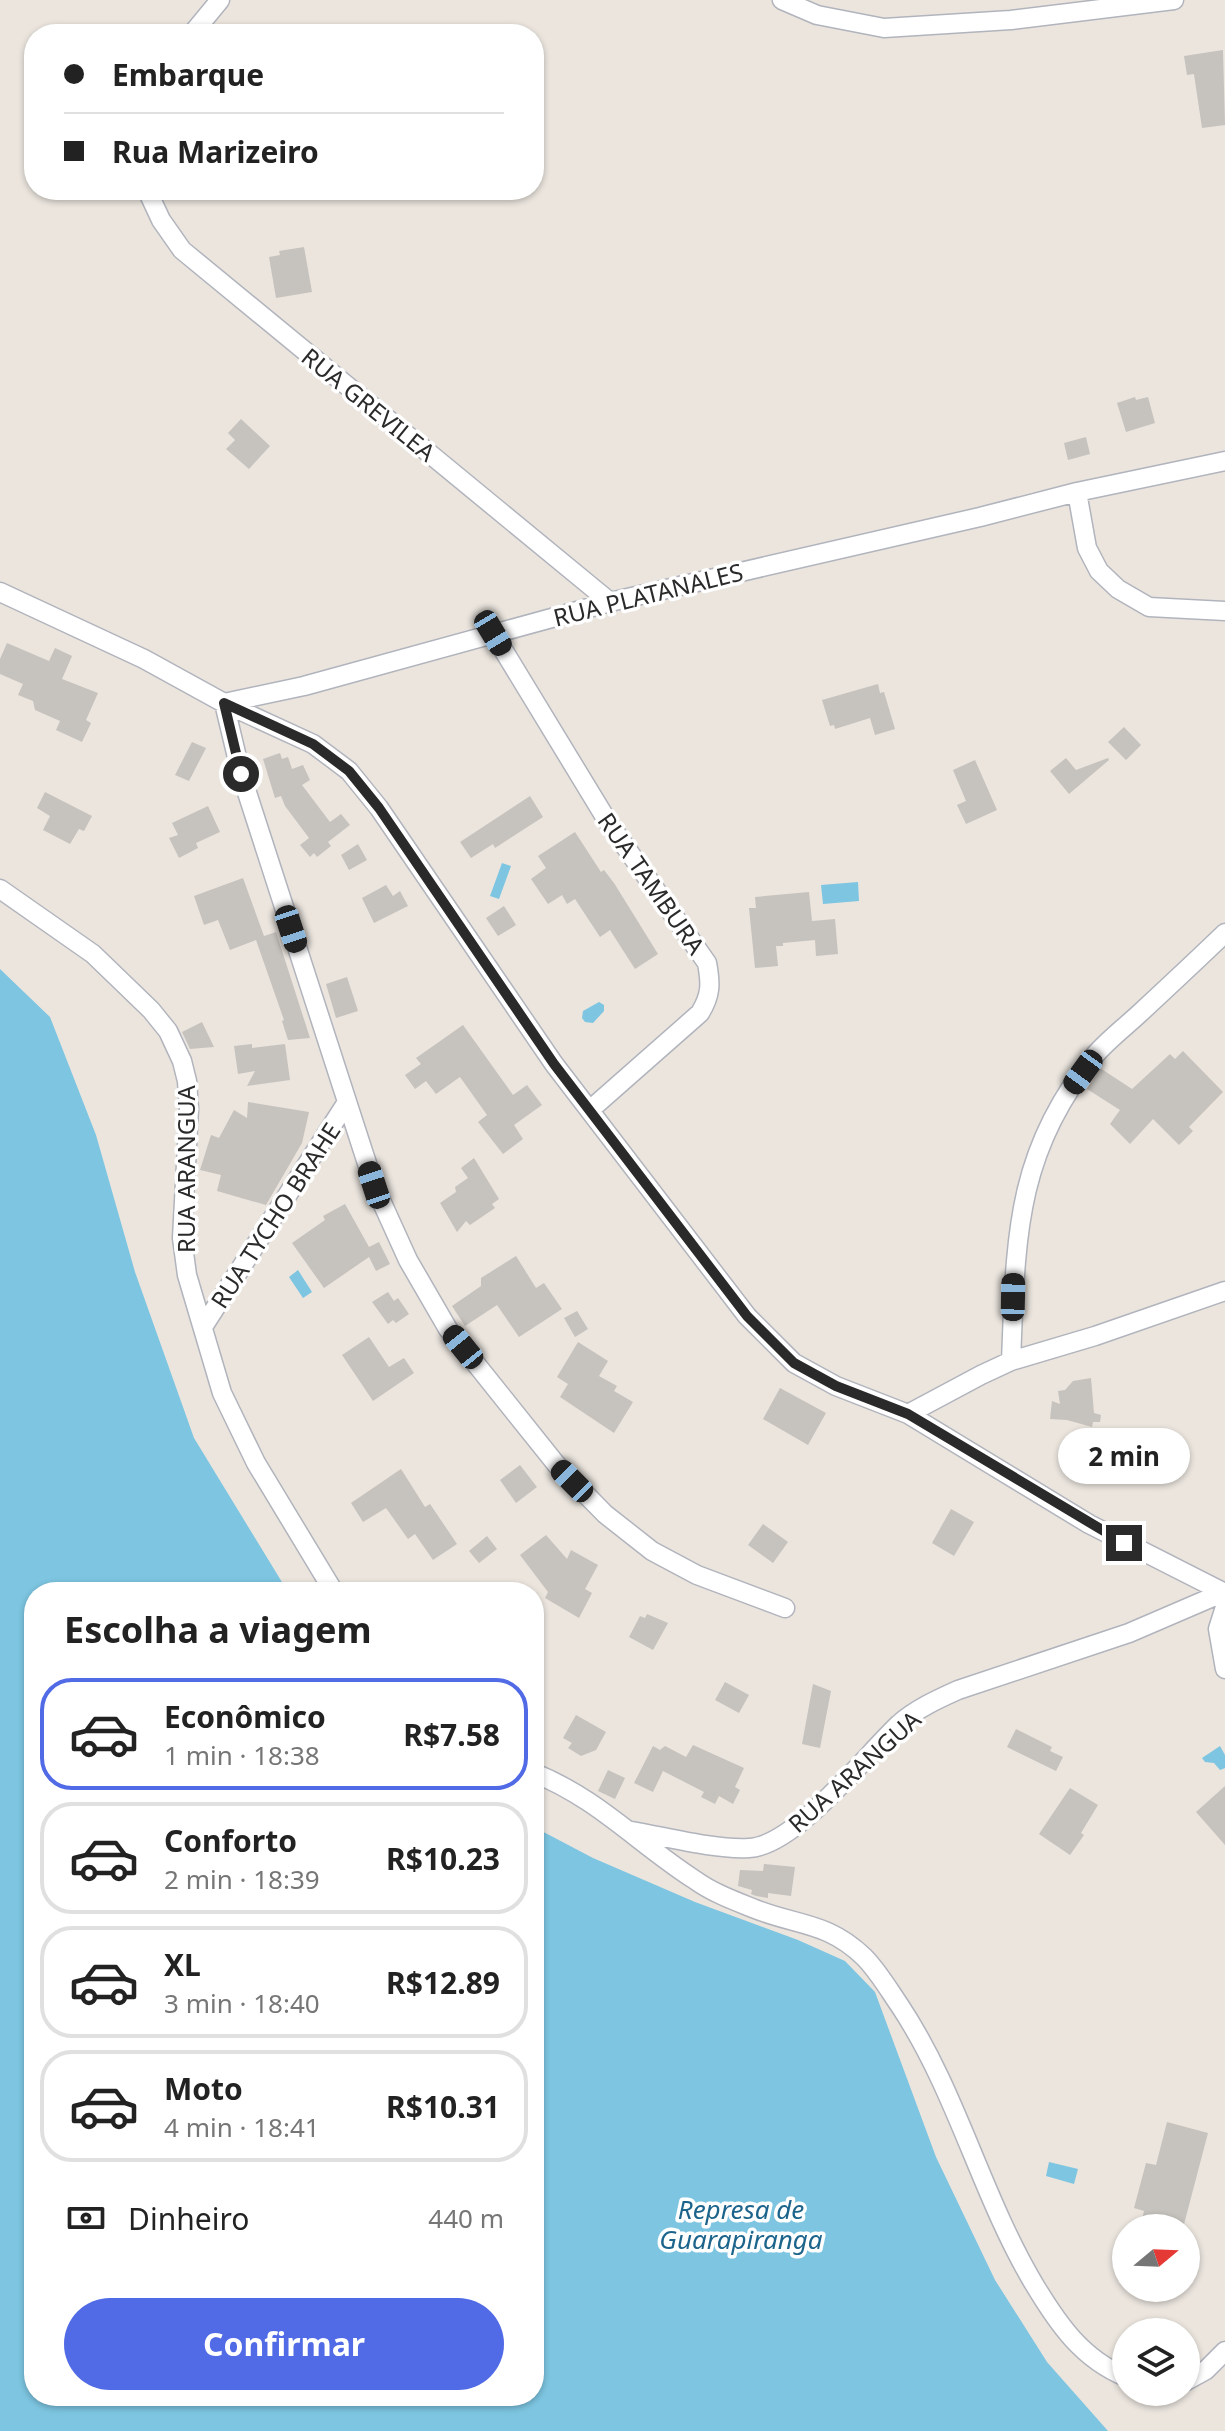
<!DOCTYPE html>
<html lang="pt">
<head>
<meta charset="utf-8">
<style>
  body { margin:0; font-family:"Noto Sans",sans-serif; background:#f6f6f6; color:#222; height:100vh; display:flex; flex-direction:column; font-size:30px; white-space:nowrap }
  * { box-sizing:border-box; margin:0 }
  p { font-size:26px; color:#767676 }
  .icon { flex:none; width:44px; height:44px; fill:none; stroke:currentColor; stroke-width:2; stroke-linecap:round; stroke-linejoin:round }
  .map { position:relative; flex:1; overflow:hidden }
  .drawer { position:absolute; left:24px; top:1582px; width:520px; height:824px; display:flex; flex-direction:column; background:#fff; border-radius:32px; box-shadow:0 2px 6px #0004 }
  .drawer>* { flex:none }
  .hud { position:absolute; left:24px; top:24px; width:520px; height:176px; border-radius:32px; box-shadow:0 2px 6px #0004; display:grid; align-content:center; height:176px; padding:0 40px; background:#fff }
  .needle { width:52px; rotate:71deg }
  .fabs { position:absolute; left:1112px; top:2214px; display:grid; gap:16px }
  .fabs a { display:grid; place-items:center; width:88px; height:88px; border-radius:50%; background:#fff; box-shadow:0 2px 6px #0004; font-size:40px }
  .end { position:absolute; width:36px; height:36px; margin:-18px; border:10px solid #2a2a2a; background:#fff; box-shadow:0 0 0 4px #fff }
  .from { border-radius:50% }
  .bubble { position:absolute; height:56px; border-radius:28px; background:#fff; box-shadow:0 2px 6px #0004; font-size:26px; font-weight:700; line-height:56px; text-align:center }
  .car { position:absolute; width:24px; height:48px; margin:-24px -12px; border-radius:10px; box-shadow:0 0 6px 2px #0007; background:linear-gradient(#222 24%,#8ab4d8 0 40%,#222 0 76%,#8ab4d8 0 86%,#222 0) }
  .hud b { display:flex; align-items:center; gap:28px; height:76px; font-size:30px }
  .hud b+b { border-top:2px solid #e0e0e0 }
  .hud i { width:20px; height:20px; background:#222 }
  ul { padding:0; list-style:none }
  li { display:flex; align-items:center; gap:24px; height:112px; margin:0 16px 12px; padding:0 24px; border:4px solid #e0e0e0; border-radius:32px }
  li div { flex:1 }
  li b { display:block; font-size:30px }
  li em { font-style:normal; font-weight:700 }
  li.current { border-color:#516ae5 }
  li>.icon { width:72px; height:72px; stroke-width:1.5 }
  h2 { padding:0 40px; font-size:36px; line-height:96px }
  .pay { display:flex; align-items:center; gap:20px; height:88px; padding:0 40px; font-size:30px }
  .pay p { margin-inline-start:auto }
  .primary-button { display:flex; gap:16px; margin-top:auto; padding:16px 40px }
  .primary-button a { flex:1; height:92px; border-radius:48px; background:#516ae5; color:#fff; font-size:32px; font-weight:700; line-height:92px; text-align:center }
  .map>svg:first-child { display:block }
  .water { fill:#7dc5e1 }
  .building { fill:#c6c2bd }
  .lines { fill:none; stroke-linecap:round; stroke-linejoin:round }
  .minor-casing { stroke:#b1b4bc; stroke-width:21 }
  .minor { stroke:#fff; stroke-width:18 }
  .route { stroke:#2a2a2a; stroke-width:10 }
  .labels { text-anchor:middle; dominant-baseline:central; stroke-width:7; stroke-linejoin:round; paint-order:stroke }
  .street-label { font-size:24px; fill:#2a2a2a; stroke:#fff }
  .water-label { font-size:26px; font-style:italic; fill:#1d648c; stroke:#fff }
</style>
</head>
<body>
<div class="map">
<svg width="1225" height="2431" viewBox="0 0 1225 2431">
  <rect width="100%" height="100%" fill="#ebe5de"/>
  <path class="water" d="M502 863 511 866 499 899 490 896Z
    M858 882 859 901 823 904 821 885Z
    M0 969 50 1017 96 1135 135 1272 194 1438 288 1592H34V2396H534V1827L593 1858 695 1902 798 1940 845 1961 875 1992 936 2157 995 2280 1047 2362 1108 2431H0Z
    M599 1002 604 1005V1011L593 1023 585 1022 582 1018 583 1011Z
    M298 1270 312 1292 303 1298 289 1277Z
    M1220 1746 1225 1755V1768L1220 1770 1214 1763 1205 1762 1202 1758Z
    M1049 2162 1078 2169 1074 2184 1046 2176Z"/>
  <path class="building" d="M1223 50 1225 125 1202 128 1194 74 1187 75 1184 56Z
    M304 247 312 292 276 298 269 257 280 255 279 251Z
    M1135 397 1136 400 1148 397 1155 423 1126 432 1117 403Z
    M241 419 270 446 249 469 226 449 235 440 228 433Z
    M1086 437 1090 454 1068 460 1064 443Z
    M7 643 49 661 55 648 72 656 62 679 98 693 86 720 91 723 82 742 56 730 60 721 35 710 33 701 18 695 23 684 0 674V659Z
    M878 684 880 693 884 692 895 729 875 735 870 718 835 729 834 725 830 726 822 700Z
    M1124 727 1141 745 1126 760 1108 742Z
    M192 742 206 748 189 781 175 775Z
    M280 753 282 759 288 757 292 769 303 765 310 780 302 785 330 822 341 814 350 825 328 842 331 846 317 857 314 853 310 857 300 845 309 838 285 806 281 796 275 798 263 759Z
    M1066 758 1076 770 1108 758 1109 760 1069 794 1050 771Z
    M975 760 997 810 966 824 957 805 966 801 953 770Z
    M45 792 92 816 84 831 79 829 70 844 43 830 50 816 37 808Z
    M530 796 543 817 495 848 493 844 471 858 460 842Z
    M208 806 220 832 196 843 198 848 179 858 169 838 178 835 172 823Z
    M575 832 601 872 604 870 614 883 658 954 635 969 610 930 600 937 575 899 567 904 562 895 548 904 531 879 546 868 538 856Z
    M358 844 367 860 349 870 341 855Z
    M243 878 264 936 276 932 310 1038 288 1040 282 1021 284 1020 256 940 230 950 218 920 204 925 194 896Z
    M386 885 393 896 400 891 408 906 374 923 362 898Z
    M809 892 812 921 835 919 838 954 816 956 815 940 783 943V946H776L778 966 755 968 749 908H756L755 897Z
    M504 906 516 925 498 936 486 918Z
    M347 977 358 1011 336 1018 326 984Z
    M202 1022 214 1047 190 1049 182 1032Z
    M463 1025 513 1095 527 1085 542 1105 514 1125 523 1139 503 1154 478 1122 487 1115 460 1077 436 1094 426 1081 415 1089 405 1075 421 1064 416 1058Z
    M252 1044V1048L285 1044 290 1080 247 1086 255 1071 238 1074 234 1046Z
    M1183 1051 1223 1092 1189 1127 1193 1131 1179 1145 1153 1119 1130 1144 1110 1124 1120 1110 1087 1089 1100 1068 1132 1089 1170 1054 1175 1059Z
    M248 1102 309 1112 302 1143 266 1205 217 1191 221 1175 200 1170 211 1135 219 1138 234 1110 247 1118Z
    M474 1158 499 1199 492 1204 495 1208 470 1225 466 1221 457 1232 440 1203 456 1192 455 1187 468 1178 461 1168Z
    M345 1204 369 1247 379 1242 390 1264 376 1271 369 1257 324 1288 292 1243 325 1220 323 1216Z
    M516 1256 536 1288 544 1283 562 1309 519 1337 497 1305 465 1326 452 1306 481 1286V1278Z
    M388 1292 394 1301 398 1298 409 1314 396 1323 393 1320 388 1324 372 1302Z
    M577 1311 588 1329 575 1337 564 1318Z
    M369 1337 389 1367 404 1358 414 1373 373 1401 342 1355Z
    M578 1342 608 1361 599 1376 617 1386 614 1391 633 1402 614 1433 560 1397 568 1384 557 1377Z
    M1091 1378 1094 1413 1101 1415 1100 1422H1093L1092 1427 1067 1420 1050 1419 1052 1401 1060 1404 1058 1391 1065 1390 1073 1381Z
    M780 1388 826 1413 808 1445 763 1419Z
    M520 1465 537 1487 516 1503 500 1480Z
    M401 1469 425 1507 430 1504 457 1544 433 1560 415 1534 408 1539 386 1508 363 1522 351 1503Z
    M951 1509 974 1522 954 1556 932 1543Z
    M763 1524 788 1542 773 1563 748 1545Z
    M546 1535 567 1559 571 1550 598 1565 585 1589 592 1593 579 1618 545 1598 548 1592 520 1555Z
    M487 1536 497 1549 479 1563 469 1551Z
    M647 1614 668 1623 653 1650 629 1637 640 1616 645 1618Z
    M725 1682 749 1695 739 1713 715 1700Z
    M813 1684 831 1691 820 1748 802 1744Z
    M576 1715 606 1732 596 1750 581 1756 568 1748 572 1743 563 1738Z
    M1016 1729 1052 1747 1050 1751 1063 1757 1056 1771 1007 1747Z
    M693 1745 744 1768 735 1787 740 1790 733 1804 719 1796 715 1804 701 1797 704 1792 663 1771 653 1792 634 1783 653 1746 660 1750 665 1746 686 1757Z
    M608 1770 625 1778 615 1799 598 1791Z
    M1225 1786V1845L1196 1812Z
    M1070 1788 1098 1805 1081 1833 1084 1835 1070 1855 1039 1834Z
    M764 1864 795 1867 791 1896 768 1893V1898L756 1896 751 1894 752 1890 738 1886 740 1870 763 1871Z
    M1167 2122 1208 2133 1183 2228H1140L1144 2211 1134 2208 1146 2163 1156 2165Z"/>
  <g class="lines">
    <g class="minor-casing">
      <path id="minor" d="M782 0 817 15 884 28 1011 20 1174 0
        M192 34 220 0
        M147 190 161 220 182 250 610 602
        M1077 492 1087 548 1099 571 1118 589 1149 607 1225 611
        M0 592 144 659 224 703 313 744 349 771 379 808 554 1064 747 1316 794 1363 836 1386 908 1414 1089 1524 1225 1593
        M493 633 608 822 707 963C711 984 711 995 700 1013L591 1109
        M224 703 241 774 374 1185 408 1260 448 1329 556 1464 605 1514 652 1551 697 1575 785 1608
        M224 703 304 686 610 602 980 517 1077 492 1225 461
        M0 889 93 954 151 1010 168 1031 182 1061 187 1081 189 1109 182 1238 187 1275 222 1393 256 1463 334 1592
        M203 1327 347 1102
        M1011 1361C1016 1242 1014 1153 1095 1055 1108 1040 1125 1027 1140 1013 1168 987 1197 960 1225 933
        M908 1414 981 1375 1011 1361 1095 1336 1225 1291
        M1225 1607 1218 1629 1225 1669
        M534 1773C596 1797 640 1845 695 1880 713 1893 735 1901 755 1909 798 1926 828 1922 864 1957 878 1971 889 1990 900 2006 957 2092 981 2195 1034 2284 1058 2324 1082 2359 1126 2377
        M632 1831C667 1837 715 1850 749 1848 795 1846 865 1756 899 1724 916 1709 938 1699 958 1690L1129 1633 1222 1593
        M1186 2381 1206 2370 1225 2351"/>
    </g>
    <use href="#minor" class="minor"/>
  </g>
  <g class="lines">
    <path class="route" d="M241 774 224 703 313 744 349 771 379 808 554 1064 747 1316 794 1363 836 1386 908 1414 1124 1543"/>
  </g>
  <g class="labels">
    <g class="street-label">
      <text transform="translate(369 404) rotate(39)">RUA GREVILEA</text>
      <text transform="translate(648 594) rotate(-14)">RUA PLATANALES</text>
      <text transform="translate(652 883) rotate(55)">RUA TAMBURA</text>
      <text transform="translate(185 1169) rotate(-90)">RUA ARANGUA</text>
      <text transform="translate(275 1215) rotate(-57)">RUA TYCHO BRAHE</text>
      <text transform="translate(854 1771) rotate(-42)">RUA ARANGUA</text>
    </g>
    <g class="water-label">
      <text x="741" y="2209">Represa de<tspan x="741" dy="30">Guarapiranga</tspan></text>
    </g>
  </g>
</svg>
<div class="fabs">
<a><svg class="needle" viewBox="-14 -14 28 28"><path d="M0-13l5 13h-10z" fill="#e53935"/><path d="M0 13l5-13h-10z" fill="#767676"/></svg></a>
<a><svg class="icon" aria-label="layers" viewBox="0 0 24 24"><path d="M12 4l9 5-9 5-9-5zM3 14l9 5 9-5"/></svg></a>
</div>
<i class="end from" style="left:241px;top:774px"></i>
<i class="end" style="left:1124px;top:1543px"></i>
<div class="bubble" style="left:1058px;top:1428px;width:132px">2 min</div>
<i class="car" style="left:493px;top:633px;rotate:149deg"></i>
<i class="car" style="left:291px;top:929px;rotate:162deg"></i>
<i class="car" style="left:1083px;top:1072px;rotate:216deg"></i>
<i class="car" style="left:374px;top:1185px;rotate:342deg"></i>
<i class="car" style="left:1013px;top:1297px;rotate:1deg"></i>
<i class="car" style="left:463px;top:1347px;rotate:321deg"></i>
<i class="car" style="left:572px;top:1481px;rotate:315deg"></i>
<div class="hud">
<b><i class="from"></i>Embarque</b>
<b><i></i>Rua Marizeiro</b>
</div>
<section class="drawer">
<h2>Escolha a viagem</h2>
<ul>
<li class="current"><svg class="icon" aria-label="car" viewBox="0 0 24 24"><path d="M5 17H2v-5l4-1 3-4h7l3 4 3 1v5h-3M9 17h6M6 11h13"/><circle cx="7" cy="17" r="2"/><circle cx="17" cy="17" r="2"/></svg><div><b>Econômico</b><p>1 min · 18:38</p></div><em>R$7.58</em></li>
<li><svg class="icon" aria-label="car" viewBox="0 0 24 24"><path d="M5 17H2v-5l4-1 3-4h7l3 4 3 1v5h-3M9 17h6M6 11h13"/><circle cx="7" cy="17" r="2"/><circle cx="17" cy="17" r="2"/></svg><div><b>Conforto</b><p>2 min · 18:39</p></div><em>R$10.23</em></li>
<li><svg class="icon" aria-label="car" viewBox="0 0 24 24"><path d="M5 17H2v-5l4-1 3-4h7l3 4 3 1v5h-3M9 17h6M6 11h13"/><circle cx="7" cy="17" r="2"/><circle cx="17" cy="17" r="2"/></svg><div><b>XL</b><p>3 min · 18:40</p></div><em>R$12.89</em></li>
<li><svg class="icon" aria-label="car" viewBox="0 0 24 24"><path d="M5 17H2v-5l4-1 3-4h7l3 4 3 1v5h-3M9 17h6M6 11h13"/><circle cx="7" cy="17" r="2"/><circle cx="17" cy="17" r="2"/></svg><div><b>Moto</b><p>4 min · 18:41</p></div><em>R$10.31</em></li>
</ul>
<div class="pay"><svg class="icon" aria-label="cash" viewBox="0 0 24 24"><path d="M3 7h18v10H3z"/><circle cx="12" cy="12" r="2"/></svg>Dinheiro<p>440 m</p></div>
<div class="primary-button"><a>Confirmar</a></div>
</section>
</div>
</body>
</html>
